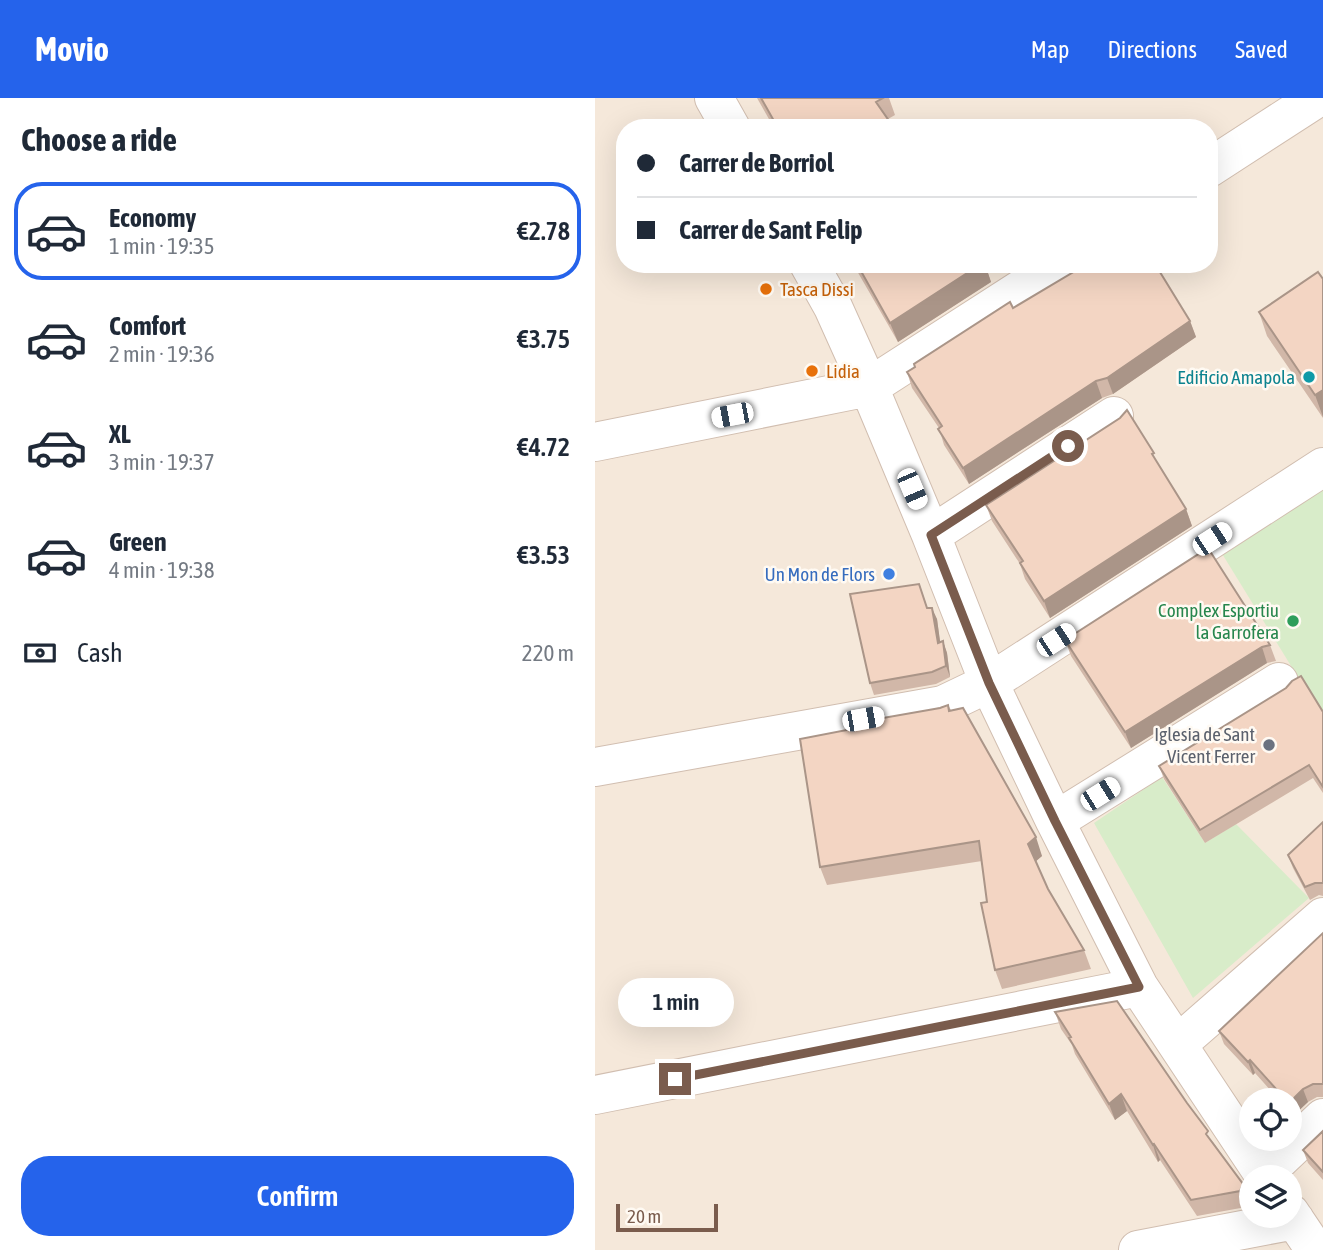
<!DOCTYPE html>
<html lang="en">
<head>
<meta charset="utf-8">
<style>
  body { margin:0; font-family:"Asap Condensed",sans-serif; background:#f2f2f3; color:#1f2937; height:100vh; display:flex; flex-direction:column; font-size:26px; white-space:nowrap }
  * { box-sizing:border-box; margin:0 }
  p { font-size:23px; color:#747a83 }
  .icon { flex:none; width:38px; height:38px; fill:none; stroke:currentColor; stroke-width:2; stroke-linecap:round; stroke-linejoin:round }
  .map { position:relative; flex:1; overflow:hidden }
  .panel { display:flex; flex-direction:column; background:#fff; width:595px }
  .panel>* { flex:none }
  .banner { position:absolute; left:21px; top:21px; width:602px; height:154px; border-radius:28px; box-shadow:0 7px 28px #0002; display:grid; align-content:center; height:154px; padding:0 21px; background:#fff }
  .tools { position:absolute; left:644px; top:990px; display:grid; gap:14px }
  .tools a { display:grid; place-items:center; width:63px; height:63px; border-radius:50%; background:#fff; box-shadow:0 7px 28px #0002; font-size:35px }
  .scale { position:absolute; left:21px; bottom:18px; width:102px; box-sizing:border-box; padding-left:7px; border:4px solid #7a5c4d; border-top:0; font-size:19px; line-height:24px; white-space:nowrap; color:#7a5c4d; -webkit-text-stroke:5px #fffaf3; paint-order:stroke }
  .end { position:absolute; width:32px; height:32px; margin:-16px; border:9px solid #7a5c4d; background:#fff; box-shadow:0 0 0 4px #fff }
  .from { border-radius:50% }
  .bubble { position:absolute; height:49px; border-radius:24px; background:#fff; box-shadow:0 7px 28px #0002; font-size:23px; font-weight:600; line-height:49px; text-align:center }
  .car { position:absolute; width:21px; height:42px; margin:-21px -10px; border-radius:9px; box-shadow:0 0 5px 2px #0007; background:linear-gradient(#fff 24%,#345 0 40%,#fff 0 76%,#345 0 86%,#fff 0) }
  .banner b { display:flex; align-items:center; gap:24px; height:66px; font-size:26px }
  .banner b+b { border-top:2px solid #e0e1e3 }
  .banner i { width:18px; height:18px; background:#1f2937 }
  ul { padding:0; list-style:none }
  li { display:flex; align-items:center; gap:21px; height:98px; margin:0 14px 10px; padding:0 7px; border:4px solid transparent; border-radius:28px }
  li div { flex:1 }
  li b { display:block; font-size:26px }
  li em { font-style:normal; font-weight:600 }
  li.current { border-color:#2563eb }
  li>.icon { width:63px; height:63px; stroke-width:1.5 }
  h2 { padding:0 21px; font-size:32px; line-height:84px }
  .pay { display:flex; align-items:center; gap:18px; height:77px; padding:0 21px; font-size:26px }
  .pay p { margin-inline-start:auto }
  .primary-button { display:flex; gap:14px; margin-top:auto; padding:14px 21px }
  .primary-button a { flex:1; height:80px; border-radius:28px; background:#2563eb; color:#fff; font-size:28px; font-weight:600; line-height:80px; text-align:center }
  header { display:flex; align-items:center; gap:42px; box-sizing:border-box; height:98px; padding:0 35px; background:#2563eb; color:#fff }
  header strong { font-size:33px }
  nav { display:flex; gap:38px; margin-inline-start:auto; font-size:24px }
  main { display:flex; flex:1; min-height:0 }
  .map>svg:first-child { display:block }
  .residential { fill:#f5e8da; fill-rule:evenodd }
  .green { fill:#d8ecc9 }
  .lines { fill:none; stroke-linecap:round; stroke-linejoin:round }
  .minor-casing { stroke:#d1beb0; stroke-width:40 }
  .minor { stroke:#fff; stroke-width:38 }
  .wall { fill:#d1b7a8 }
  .shaded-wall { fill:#aa9588 }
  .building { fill:#f3d5c3; stroke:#aa9588; stroke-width:2 }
  .route { stroke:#7a5c4d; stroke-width:9 }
  .food-dot { fill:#e8710a; stroke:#fffaf3; stroke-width:2.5 }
  .culture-dot { fill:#0f9aa8; stroke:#fffaf3; stroke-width:2.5 }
  .shop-dot { fill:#3f7fe0; stroke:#fffaf3; stroke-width:2.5 }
  .leisure-dot { fill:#2e9e5b; stroke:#fffaf3; stroke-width:2.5 }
  .worship-dot { fill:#6b7280; stroke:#fffaf3; stroke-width:2.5 }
  .labels { text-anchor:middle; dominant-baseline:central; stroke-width:5; stroke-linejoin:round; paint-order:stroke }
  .food-label { font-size:19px; fill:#c56008; stroke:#fffaf3; text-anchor:start }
  .culture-label { font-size:19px; fill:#0d838f; stroke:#fffaf3; text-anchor:end }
  .shop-label { font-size:19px; fill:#366cbe; stroke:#fffaf3; text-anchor:end }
  .leisure-label { font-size:19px; fill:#27864d; stroke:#fffaf3; text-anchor:end }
  .worship-label { font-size:19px; fill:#5b616d; stroke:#fffaf3; text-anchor:end }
</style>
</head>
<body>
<header>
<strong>Movio</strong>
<nav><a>Map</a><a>Directions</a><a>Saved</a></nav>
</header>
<main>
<section class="panel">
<h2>Choose a ride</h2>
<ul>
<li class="current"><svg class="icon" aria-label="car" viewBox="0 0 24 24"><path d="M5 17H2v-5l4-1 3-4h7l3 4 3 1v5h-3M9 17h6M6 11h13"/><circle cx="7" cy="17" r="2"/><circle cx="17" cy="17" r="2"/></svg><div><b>Economy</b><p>1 min · 19:35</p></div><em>€2.78</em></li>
<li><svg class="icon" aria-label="car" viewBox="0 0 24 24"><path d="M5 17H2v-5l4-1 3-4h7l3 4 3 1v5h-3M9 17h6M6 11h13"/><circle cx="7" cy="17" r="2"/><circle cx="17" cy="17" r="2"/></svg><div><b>Comfort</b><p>2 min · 19:36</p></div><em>€3.75</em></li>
<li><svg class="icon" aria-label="car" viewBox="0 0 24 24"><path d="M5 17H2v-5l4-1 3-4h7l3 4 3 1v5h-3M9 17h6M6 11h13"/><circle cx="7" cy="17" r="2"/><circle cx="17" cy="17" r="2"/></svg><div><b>XL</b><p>3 min · 19:37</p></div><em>€4.72</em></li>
<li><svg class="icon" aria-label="car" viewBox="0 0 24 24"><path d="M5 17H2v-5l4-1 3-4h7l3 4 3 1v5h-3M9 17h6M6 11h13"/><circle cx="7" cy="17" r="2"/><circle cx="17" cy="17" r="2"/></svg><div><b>Green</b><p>4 min · 19:38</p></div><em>€3.53</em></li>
</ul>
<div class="pay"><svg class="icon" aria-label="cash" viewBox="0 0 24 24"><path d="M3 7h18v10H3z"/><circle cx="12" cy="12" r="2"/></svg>Cash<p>220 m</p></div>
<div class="primary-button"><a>Confirm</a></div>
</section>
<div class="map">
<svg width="728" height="1152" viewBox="0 0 728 1152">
  <rect width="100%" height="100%" fill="#fdf6ec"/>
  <path class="residential" d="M0 0H728V1152H0ZM30 30H614V166H30ZM656 1003H695V1041H656ZM656 1080H695V1118H656Z"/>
  <path class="green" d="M728 391V620L626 454Z
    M567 679 610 745 641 726 714 800 598 900 499 725Z"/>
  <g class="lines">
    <g class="minor-casing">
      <path id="minor" d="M119 0 136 30
        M614 70 722 0
        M214 166 238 209 274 289 336 437 394 585 460 723 544 889 671 1080
        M0 344 274 289 465 166
        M336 437 519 318
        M0 669 348 607 394 585 728 369
        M460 723 684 584
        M583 946 728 819
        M0 997 544 889
        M669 1076 728 1020
        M695 1115 720 1152
        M543 1152 700 1122"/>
    </g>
    <use href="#minor" class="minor"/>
  </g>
  <path class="wall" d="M162 0H294L300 17 293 21 299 30H179Z
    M258 166H390L396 184 303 244Z
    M728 181V320L672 238 664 214Z
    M418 210 595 223 601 239 518 296 507 300 374 386 349 347 344 330 317 290 312 274Z
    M563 366 591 411 597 428 455 520 430 481 425 466 397 423 391 407Z
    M324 486 332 510 342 521 345 545 348 543 352 555 355 579 341 586 279 597 275 585Z
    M470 542 675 547 681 563 672 565 536 650 476 558Z
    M353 607 356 612 447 758 441 763 453 791 489 852 496 871 407 891 400 872 387 763 232 787 225 769 283 626Z
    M728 614V695L718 680 610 745 569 681 564 668Z
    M728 724V798L724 797 715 802 698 770 693 757Z
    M728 835V999H722L713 1004 698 1018 695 1014V1003H685L660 975 658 977 629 946 624 933Z
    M460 914 618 1044 648 1086 654 1102 651 1109 602 1118 565 1062 563 1064 532 1013 520 1022 480 956 477 947 466 931Z
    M728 1033V1082L713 1065 708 1052Z"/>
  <path class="shaded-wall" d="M386 166H390L396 184 303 244 295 225Z
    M595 223 601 239 518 296 512 280Z
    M501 283 507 300 374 386 368 370Z
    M728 292V319L720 297Z
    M591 411 597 428 455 520 449 503Z
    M337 510 342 521 347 557 343 545Z
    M348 543 352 555 355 579 351 568Z
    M667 549 672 565 536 650 530 634Z
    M441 739 447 758 440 764 433 746Z
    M655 962 660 975 658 977 653 964Z
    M708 991 713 1004 698 1018 695 1008V1004Z
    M526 996 532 1013 520 1022 514 1006Z
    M559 1046 565 1062 563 1064 558 1047Z
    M648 1086 654 1102 651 1109 645 1093Z"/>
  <path class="building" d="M166 0H288L281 4 299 30H183Z
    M262 166H386L295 225Z
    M492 166H560L595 223 512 280 501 283 368 370 343 331 347 328 312 274 320 269 319 266 415 204 418 210Z
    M723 174 728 181V292L720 297 664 214Z
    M532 312 559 355 557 356 591 411 449 503 425 465 428 463 391 407 525 320Z
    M613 450 675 547 667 549 530 634 470 542Z
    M324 486 332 510H337L343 545 348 543 351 568 337 574 275 585 255 496Z
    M706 578 728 614V689L714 667 605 732 564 668 691 590 697 583Z
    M353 607 354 613 368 610 441 739 433 746 453 791 489 852 400 872 386 805 392 804 384 743 225 769 205 641 283 626 282 621 345 610Z
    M728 724V785H720L710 789 693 757Z
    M728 835V986H718L708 991 695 1004V1003H692L655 962 653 964 624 933Z
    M522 903 592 1005 613 1033 611 1036 648 1086 645 1093 596 1102 559 1046 558 1047 526 996 514 1006 474 940 476 939 460 914Z
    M728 1033V1074L708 1052Z"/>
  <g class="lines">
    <path class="route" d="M80 981 544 889 460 723 394 585 336 437 473 348"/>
  </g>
  <g class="food-dot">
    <circle cx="171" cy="191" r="7"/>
    <circle cx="217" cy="273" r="7"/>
  </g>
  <circle class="culture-dot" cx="714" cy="279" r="7"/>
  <circle class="shop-dot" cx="294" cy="476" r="7"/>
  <circle class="leisure-dot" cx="698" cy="523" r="7"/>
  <circle class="worship-dot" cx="674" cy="647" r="7"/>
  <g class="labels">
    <g class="food-label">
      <text x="185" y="191">Tasca Dissi</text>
      <text x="231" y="273">Lidia</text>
    </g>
    <g class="culture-label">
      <text x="700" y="279">Edificio Amapola</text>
    </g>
    <g class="shop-label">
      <text x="280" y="476">Un Mon de Flors</text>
    </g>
    <g class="leisure-label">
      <text x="684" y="512">Complex Esportiu<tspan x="684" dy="22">la Garrofera</tspan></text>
    </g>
    <g class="worship-label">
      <text x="660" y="636">Iglesia de Sant<tspan x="660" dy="22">Vicent Ferrer</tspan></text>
    </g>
  </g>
</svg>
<div class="tools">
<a><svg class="icon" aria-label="locate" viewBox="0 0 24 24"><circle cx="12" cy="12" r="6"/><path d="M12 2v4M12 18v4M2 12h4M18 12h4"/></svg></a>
<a><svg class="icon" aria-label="layers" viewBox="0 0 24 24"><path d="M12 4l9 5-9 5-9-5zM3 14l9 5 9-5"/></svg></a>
</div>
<div class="scale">20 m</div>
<i class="end from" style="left:473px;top:348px"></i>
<i class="end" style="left:80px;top:981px"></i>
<div class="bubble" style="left:23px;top:880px;width:116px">1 min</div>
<i class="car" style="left:137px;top:317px;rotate:259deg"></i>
<i class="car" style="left:317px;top:391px;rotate:157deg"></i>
<i class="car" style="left:617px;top:441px;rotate:57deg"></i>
<i class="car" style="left:461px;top:542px;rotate:57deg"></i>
<i class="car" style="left:268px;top:621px;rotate:80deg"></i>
<i class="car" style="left:505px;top:696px;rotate:58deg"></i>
<div class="banner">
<b><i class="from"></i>Carrer de Borriol</b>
<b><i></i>Carrer de Sant Felip</b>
</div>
</div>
</main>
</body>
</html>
